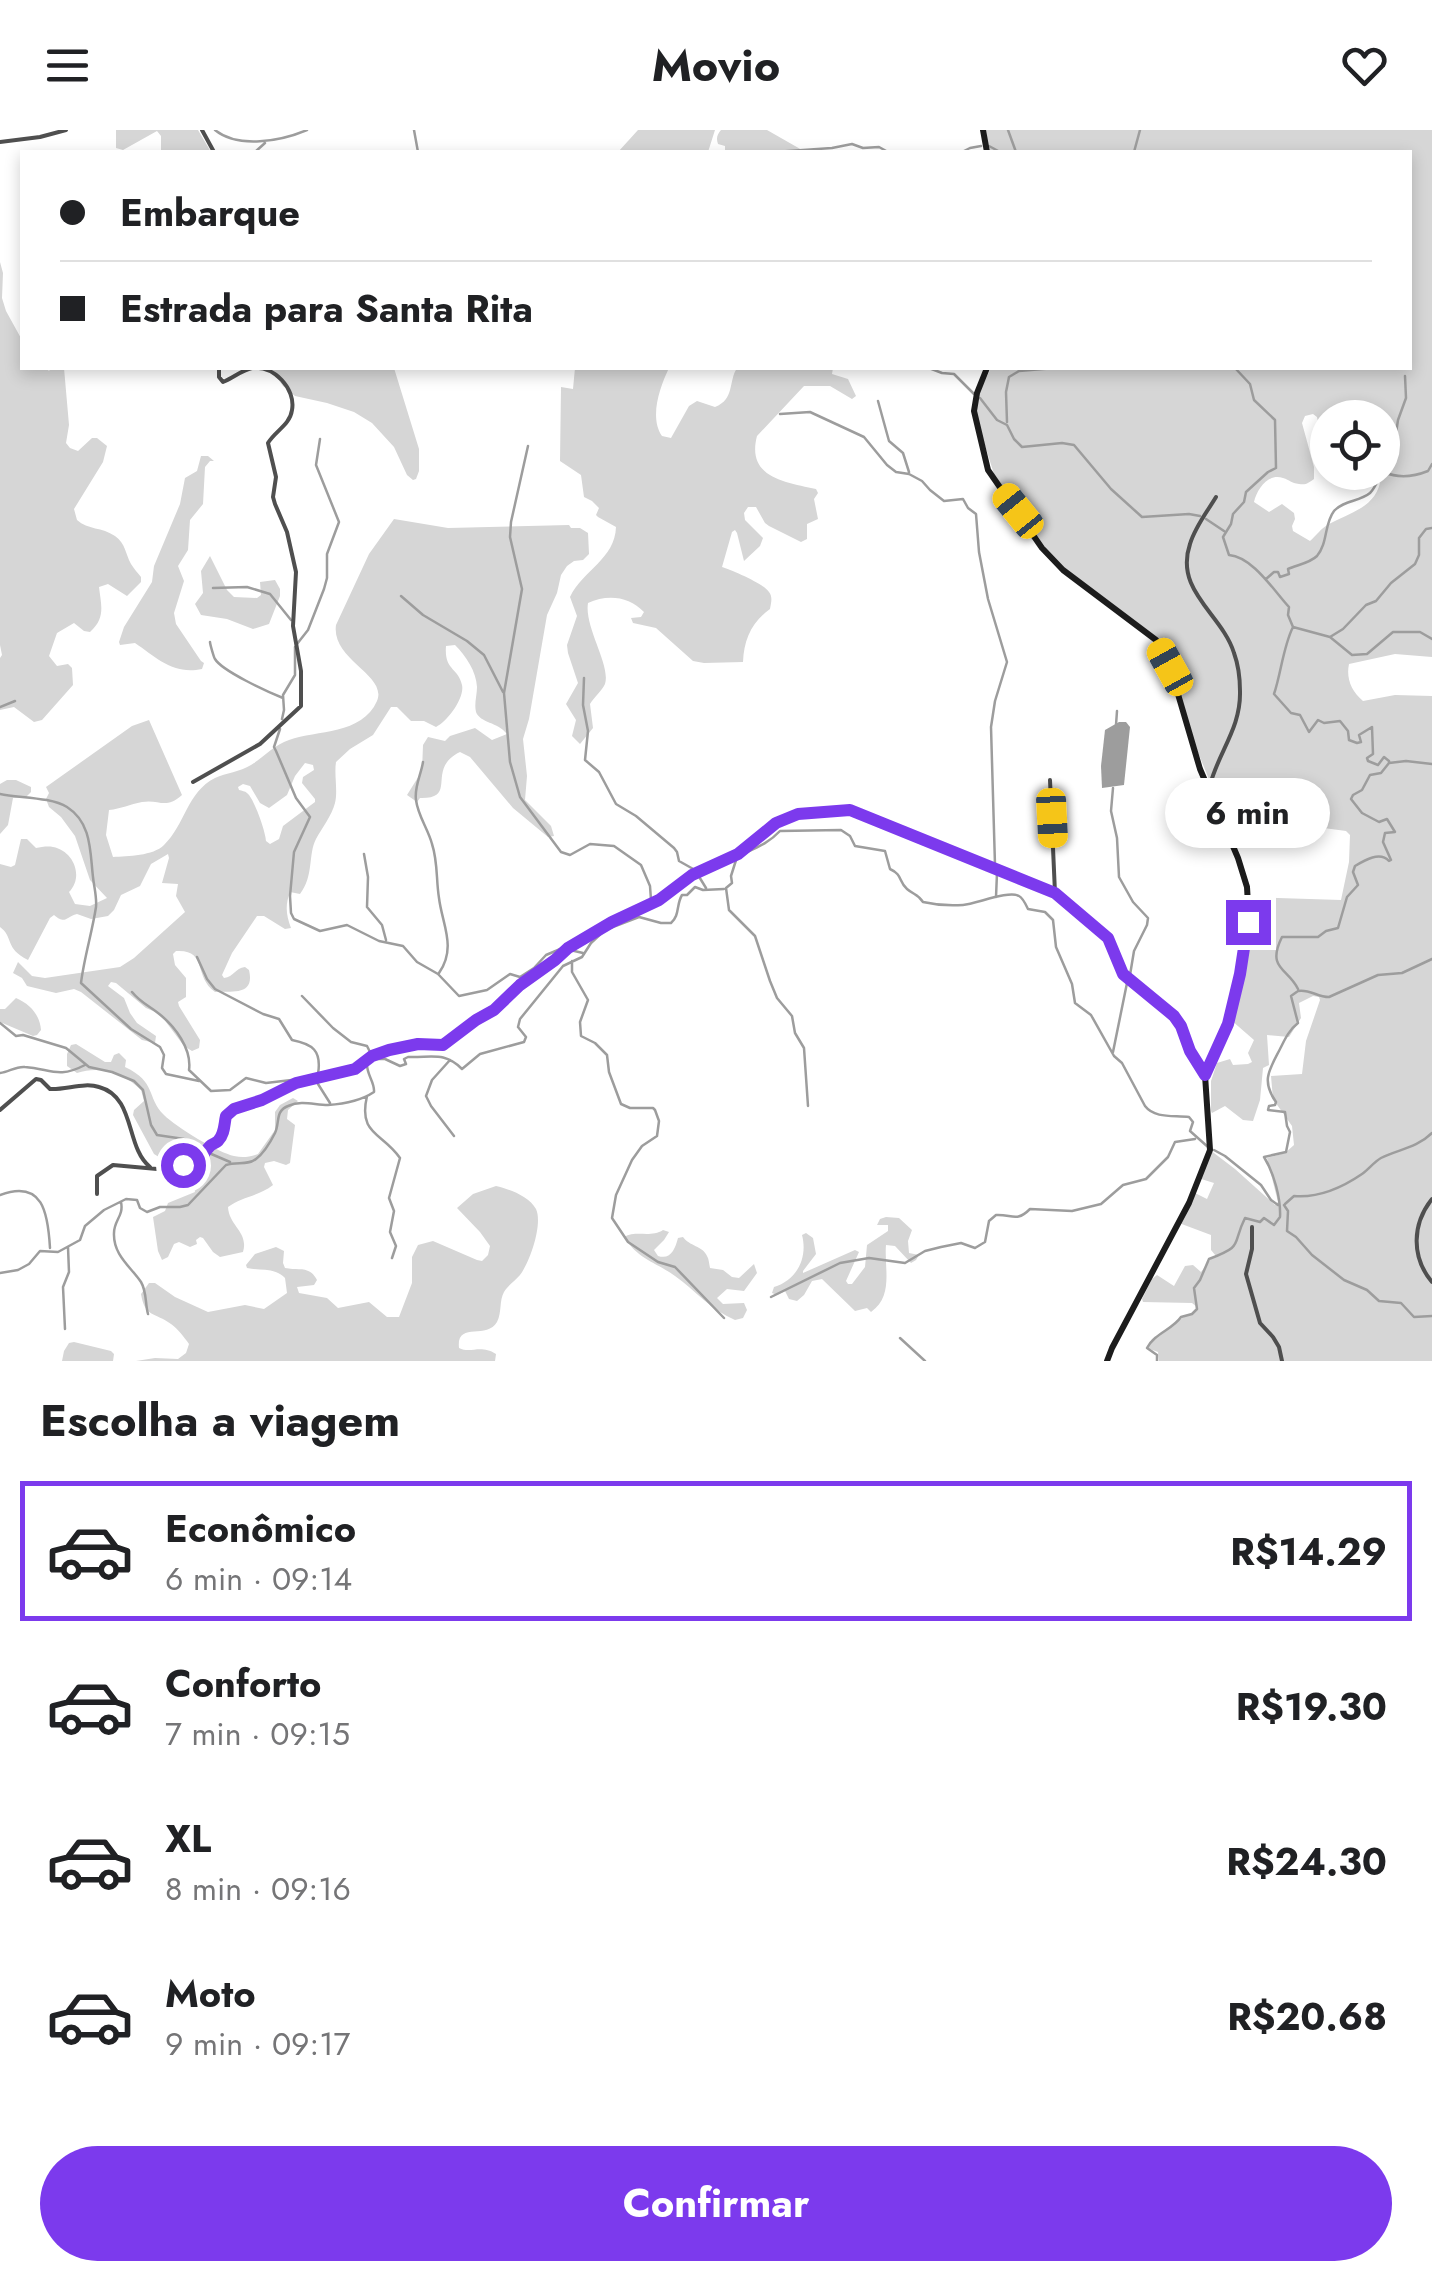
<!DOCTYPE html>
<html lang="pt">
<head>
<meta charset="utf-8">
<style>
  body { margin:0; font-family:Jost,sans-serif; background:#f6f6f6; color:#202124; height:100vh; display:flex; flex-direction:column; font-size:38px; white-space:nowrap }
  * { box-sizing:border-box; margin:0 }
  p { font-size:32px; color:#757577 }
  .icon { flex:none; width:55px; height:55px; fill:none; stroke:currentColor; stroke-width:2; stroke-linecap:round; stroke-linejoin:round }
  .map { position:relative; height:1231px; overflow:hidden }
  .details { display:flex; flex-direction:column; background:#fff; flex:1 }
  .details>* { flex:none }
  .hud { position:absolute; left:20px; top:20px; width:1392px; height:220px; border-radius:0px; box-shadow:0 5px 15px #0003; display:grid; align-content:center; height:220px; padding:0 40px; background:#fff }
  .buttons { position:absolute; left:1310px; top:270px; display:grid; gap:20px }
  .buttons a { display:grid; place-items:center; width:90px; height:90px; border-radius:50%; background:#fff; box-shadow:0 5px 15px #0003; font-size:50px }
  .end { position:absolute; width:45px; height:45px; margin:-22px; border:12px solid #7c3aed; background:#fff; box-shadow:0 0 0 5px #fff }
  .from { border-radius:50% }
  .bubble { position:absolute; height:70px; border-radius:35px; background:#fff; box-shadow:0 5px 15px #0003; font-size:32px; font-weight:700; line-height:70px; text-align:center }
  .car { position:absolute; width:30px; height:60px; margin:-30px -15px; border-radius:12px; box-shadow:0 0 8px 2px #0007; background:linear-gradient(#f5c518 24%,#345 0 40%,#f5c518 0 76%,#345 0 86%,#f5c518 0) }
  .hud b { display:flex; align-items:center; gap:35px; height:95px; font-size:38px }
  .hud b+b { border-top:2px solid #e0e0e0 }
  .hud i { width:25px; height:25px; background:#202124 }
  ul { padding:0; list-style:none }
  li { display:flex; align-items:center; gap:30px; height:140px; margin:0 20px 15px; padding:0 20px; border:5px solid transparent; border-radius:0px }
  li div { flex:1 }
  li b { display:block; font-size:38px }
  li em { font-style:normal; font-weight:700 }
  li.current { border-color:#7c3aed }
  li>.icon { width:90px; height:90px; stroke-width:1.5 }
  h2 { padding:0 40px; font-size:45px; line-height:120px }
  .action { display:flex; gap:20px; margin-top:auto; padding:20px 40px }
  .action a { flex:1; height:115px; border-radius:60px; background:#7c3aed; color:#fff; font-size:40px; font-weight:700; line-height:115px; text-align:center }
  header { display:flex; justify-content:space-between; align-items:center; height:130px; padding:0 40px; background:#fff; font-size:45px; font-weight:700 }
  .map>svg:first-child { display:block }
  .green { fill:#d6d6d6; fill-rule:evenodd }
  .water { fill:#9d9d9d }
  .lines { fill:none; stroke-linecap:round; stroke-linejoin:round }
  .stream { stroke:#9d9d9d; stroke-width:2.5 }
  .street { stroke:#4f4f4f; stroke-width:4 }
  .secondary { stroke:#1c1c1c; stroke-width:6 }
  .route { stroke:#7c3aed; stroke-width:12 }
</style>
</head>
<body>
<header><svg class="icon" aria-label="menu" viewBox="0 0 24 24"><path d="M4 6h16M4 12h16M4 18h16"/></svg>Movio<svg class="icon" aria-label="heart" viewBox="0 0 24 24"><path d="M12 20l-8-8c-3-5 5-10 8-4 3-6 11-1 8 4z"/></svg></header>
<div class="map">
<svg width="1432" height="1231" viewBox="0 0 1432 1231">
  <rect width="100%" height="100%" fill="#fff"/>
  <path class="green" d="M116 0H198L211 22H161V6L157 1 123 20 116 18Z
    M638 0H715L708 22H618Z
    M721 0H767L802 20 803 22H725V16L718 14C716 8 717 5 721 0Z
    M986 0H1432V527L1395 524 1349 534C1346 548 1351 561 1363 571L1395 565 1432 566V1231H1159L1158 1222 1147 1218 1152 1209C1167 1204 1176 1187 1193 1184L1197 1177 1192 1173 1143 1172 1142 1169 1152 1149 1157 1145 1174 1156 1185 1136 1193 1135 1201 1142 1211 1129 1216 1126 1211 1120V1105L1179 1093 1193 1062 1207 1069 1214 1053 1198 1048 1210 1020 1235 1039 1275 1075 1278 1072 1267 1028 1285 1023 1294 1015 1292 996 1273 969 1271 946 1302 944 1306 911 1320 870 1319 867 1313 866 1299 873 1301 888 1289 907 1267 905 1269 935 1263 938 1260 970 1253 991 1243 990 1225 976 1212 983 1211 981V951L1217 933 1230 929 1233 935 1248 934 1252 932 1248 923 1254 910 1231 890 1250 767 1341 770 1349 732 1350 705 1346 701 1294 694 1229 698 1197 620 1161 516 1072 445 1050 424 994 344 975 284 978 265 991 238H1410V22H988ZM1313 284 1317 287 1327 335 1328 288H1382V342L1332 343C1342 349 1355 347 1366 353L1377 350 1380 353C1374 378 1349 383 1329 394 1321 398 1316 406 1310 411L1293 401 1292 396 1295 389 1294 383 1282 374 1269 382 1254 372C1257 359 1268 343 1283 348 1290 350 1291 353 1299 354 1307 355 1308 353 1314 349V337L1302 293 1305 286Z
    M0 132 3 143 2 168 6 181 22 210V238H46L49 241 51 238H64L69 295 66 313 70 318 78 321 92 308H97L107 316 103 332 74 379 77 390C88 400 102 397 115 406 126 414 125 423 131 434 134 439 138 443 141 447V452L127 466 108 454 99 457C101 475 106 488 90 502L84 501 74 493 57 503 49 526 57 536 68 534 72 538 73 555 42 590 34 592 14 577 0 580V528L2 525 0 515Z
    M270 238H394L419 319V341L416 349 413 350 407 345 394 317 372 293 354 282 327 273 295 266 283 256Z
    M575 238H669C660 257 649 287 662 306L671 308 689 276 697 271 715 277C735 269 728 252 737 238H833L832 244 848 249 856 266 852 269 830 256H804L757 306C746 348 786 352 816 359L818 363 814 369 818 389 807 394V409L801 412 769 396 765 393 756 377H748L744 383 745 390 763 408 760 416 744 431 737 403 735 400 732 402 722 437C731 440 763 453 769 462 773 467 771 473 770 479 751 493 744 510 743 532L704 533 693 531 656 498 633 493 631 488 641 487 644 482C629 466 607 464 588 473 584 497 611 535 605 554 602 561 594 567 590 574L593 598 580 614 572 606 576 590 566 574 578 553 568 523 567 515 577 486 570 467C583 440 615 429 616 397L598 387 596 385 599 378 592 371 584 367 581 345 560 331 561 257 573 259Z
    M201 326H208L214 331H210L205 337 203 374 190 390 188 420 178 436 184 451 174 483 176 494 201 531 204 533 202 539C173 545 157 528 135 513L120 515 119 512 124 497 152 452 154 436 180 374 185 348 197 341Z
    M394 389 448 398 569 395 571 398H580L588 403 589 424 583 430 574 431 567 436 561 445 557 463 547 485 529 589 523 609 527 646 525 670 551 696 554 706 548 707 513 678 470 627 460 622C425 639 459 669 420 668L417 672 407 665 422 641 423 615 428 607 445 611 450 606 475 598 492 610 507 604C498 592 480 593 476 582 474 574 477 565 477 557 476 541 466 526 455 515L446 516C444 541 458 537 462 555 465 568 447 592 436 597L424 591H411L397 577H391L373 605 350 619 336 632C334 645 338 661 335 673 332 685 322 698 316 709 308 724 314 746 300 764L290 762C285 775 286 785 291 798L285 799 264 786H257L232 823 222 845 224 848C234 847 235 838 245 837L249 840C255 866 233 861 215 862 193 846 208 819 176 821L173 824 175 835 186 848V867L178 872 179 876 200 910 199 918 192 921 184 916 160 884 146 878 116 853 111 852 108 856 124 868 130 883 137 893 156 906 155 913 142 910 81 862 74 859 56 863 27 856 22 848 13 843 18 832 32 846 45 848 120 837 134 828 185 782 176 766 178 754 162 753 169 728 168 724 151 734 140 756 121 765 114 780 108 786 91 789 77 784C65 787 66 795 54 785L50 788 28 830C4 818 14 807 0 797V734L11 737 15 735 21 709H27L36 718C41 717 48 716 53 717 74 721 84 747 69 762L75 774 90 776 107 768 90 750 75 706 61 687 49 677 46 669 49 663 46 657 132 596 149 590 182 665C165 680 160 669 142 672 130 674 121 679 109 680L106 705 113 727C128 726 153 726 164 715 185 695 187 662 215 648 226 643 240 642 251 635 264 627 274 615 289 610 317 600 362 605 377 571 388 545 331 530 336 495L369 424ZM305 633 313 635 314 640 303 647 302 653 315 669V672L283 696 279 709 270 714 266 711C266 703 254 668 247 663 245 661 242 661 239 660L238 657 243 654 250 656 260 673 269 678 287 665 295 646Z
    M210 426 227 460 234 467 257 468 261 465 260 452 275 450 280 459V466L269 494 253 499 227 489 201 485 195 474 203 463 201 441Z
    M7 650H16L31 657V662L25 668H13L8 695 0 704V654Z
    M16 868C30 874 40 885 41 900L37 905 33 906 0 892V879H5Z
    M76 914 105 932H111L114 925 119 923 126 930 125 937C157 952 146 967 164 985 176 997 219 1023 234 1026 243 1028 249 1027 258 1024L275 1000V982L280 975 293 968 298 971 288 980 287 989 295 995 290 1033 286 1035 274 1031 265 1033 264 1037 273 1055C259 1066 241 1067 228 1077 229 1096 249 1102 243 1122L220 1127 213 1122 203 1108 200 1107 196 1110 197 1114 190 1117 179 1112 174 1114 168 1127 162 1130 158 1121 153 1087 165 1081 168 1073 195 1062 191 1047 200 1036 172 1035 154 1024 133 985 134 980 144 971 141 960C125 943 100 935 77 943L67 936V924L71 915Z
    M496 1056C509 1059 529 1066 536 1079 543 1094 530 1132 520 1145 515 1151 508 1155 504 1162 499 1171 502 1182 497 1192 487 1210 456 1191 459 1218 471 1224 480 1214 496 1224L495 1231H136L155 1228 178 1229 186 1223 189 1214C184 1207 178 1199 171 1194 155 1182 145 1188 141 1164L149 1153H155L175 1167 208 1182 245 1175 264 1179 287 1163 285 1148C274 1137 261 1141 247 1138L246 1135 255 1124 276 1117 284 1121 283 1133 285 1138C299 1141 309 1135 317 1150L314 1155 297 1157 299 1163 327 1168 338 1178 369 1172 387 1187H399L412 1153V1127L418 1115 433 1111 477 1130 482 1131 488 1125 490 1116 480 1102 457 1078 473 1064Z
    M886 1087 899 1088 912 1100 908 1111 909 1123 919 1125 916 1130 911 1133 895 1116 886 1115C884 1138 894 1166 871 1182L867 1178 855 1181 822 1149 812 1151 804 1165 797 1171 789 1169 785 1161 777 1165 772 1163 774 1157C797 1150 808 1128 802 1105L806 1103 813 1108 816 1124 803 1141V1143L855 1120 859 1122 846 1151 848 1154H852L865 1137 867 1115 888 1101V1095H877L880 1089Z
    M663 1100 669 1102 664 1110 654 1120 658 1126C671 1130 675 1119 678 1108L683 1107C689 1116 703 1116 707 1126 709 1129 709 1134 710 1138L723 1140 732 1147 739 1148 754 1134 757 1143 744 1161 727 1159 717 1168 723 1174 744 1173 747 1180 743 1188 735 1190C711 1180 696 1161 675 1146 654 1131 639 1130 624 1107 636 1100 651 1108 663 1100Z
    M74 1212 111 1221 114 1224 113 1231H62L64 1221 69 1213Z"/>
  <path class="water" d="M1119 592H1126L1130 597 1124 655 1102 658 1101 636 1105 600Z"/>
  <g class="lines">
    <path class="stream" d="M215 0C238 19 281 11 307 0
      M414 0 418 22
      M1008 0 1016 22
      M989 16 1000 22
      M255 22 265 13
      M774 22 832 18 852 14 863 18 879 17 888 22
      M962 22 970 18 981 16
      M1134 22 1140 0
      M929 238 942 243 954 244 974 264
      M1235 238 1250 254 1254 270 1275 290 1276 338 1268 342 1246 362 1244 372 1233 384 1231 394 1223 407 1229 425C1253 427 1274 461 1289 477L1288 485 1293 497C1283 517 1281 544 1274 564L1291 583 1300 585 1309 602 1318 590 1324 593 1340 591 1348 601 1349 610 1357 613 1361 612 1359 605 1372 597 1373 624 1367 628 1368 631 1378 635 1384 627 1389 631V633L1406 631 1432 634
      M980 268 997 290 1007 295 1014 309 1022 317 1062 313 1074 315 1111 359 1142 387 1189 384 1200 386
      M878 271 889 311 903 323 909 342
      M780 284 810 282 864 307 887 335 896 342 909 344 922 351 930 360 944 371 963 369 968 378 976 384 979 422 988 469 1007 532 995 571 991 597 995 735
      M1007 292 1006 262 1009 247 1019 241 1055 238
      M528 316 511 392 510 407 522 459 504 563 510 632 520 667 561 722 570 725 590 714 614 716 641 735 650 756 651 770
      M1384 342 1392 329 1398 290 1406 268 1405 246
      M1384 342C1399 349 1413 347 1428 341L1432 334
      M1206 389 1224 401
      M1266 449 1274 442H1278L1280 447 1289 444 1288 439C1297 435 1310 433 1317 426 1328 413 1324 394 1334 381 1344 370 1359 372 1370 363 1376 357 1378 349 1382 342
      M213 458 247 457 270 464 291 490
      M401 466 423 485 467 511 484 525 503 562
      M1293 497 1330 507 1352 525 1367 524 1393 502H1420L1432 509
      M1330 507 1343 499 1366 475 1376 471 1391 453 1415 434 1419 425V408L1426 399 1432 398
      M210 512C210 514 214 528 215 529 222 541 268 562 283 568
      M297 514 308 500 324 459 327 448V424L339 392 316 335 320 309
      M584 548 583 575 588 601 585 630 599 642 616 674 636 686 674 718 677 722 679 731 695 740
      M0 577 15 571
      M282 589 284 580 283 565 295 545V517
      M1116 595 1117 581
      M280 599 274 617 276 621 296 668 310 687 294 722 290 766 291 783 294 789 320 801 347 795 379 811 403 816 417 832 438 844 459 866 487 860 510 844 520 847 534 838 546 825 565 817
      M423 632C421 645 414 657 416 670 418 686 428 699 432 714 438 732 436 750 439 768 442 794 457 817 439 843
      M1113 658 1111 681 1117 708 1119 747 1133 772 1148 788 1147 795 1134 821 1130 845
      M0 664C19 668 51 667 67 677 92 693 90 722 93 747 94 757 97 767 96 777 92 803 84 828 81 853L131 899 160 917 164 925 162 938 166 944 199 951
      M364 724 368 747 367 777 382 795 386 810
      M698 745 706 758
      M996 767 997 743
      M570 820 583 823
      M197 827 207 849 215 859 263 884 279 889 292 910C312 914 322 920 318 944
      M572 831V842L588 870 580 892 581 906 595 913 607 925 609 942 621 974 630 978H653L655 980 659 991 657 1006 642 1016 632 1030 616 1065 612 1088 628 1112 658 1132 675 1137 724 1188
      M1298 859C1288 838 1266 839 1282 807H1318L1326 801 1338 798 1347 767 1358 755 1353 742 1355 736C1365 730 1380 721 1389 731L1391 730 1383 712 1385 703 1395 702 1387 689 1379 692 1362 683 1351 669 1353 665 1362 660 1370 645 1381 643 1389 633
      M1298 861C1310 859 1317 867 1329 867L1378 845 1402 843 1432 829
      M132 862C140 872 149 876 158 883 175 896 192 919 189 940L211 961 230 960 246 948 266 953 300 949
      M302 866 333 898 351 912 367 916 371 924
      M0 893 16 906 23 905 66 918 89 937 112 942 134 951 143 960 151 995 157 1005 184 1009 204 1020
      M1113 922 1127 853
      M375 929H385L400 936 406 934 404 929 408 927C431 928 444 921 462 939L480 924 524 912 526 907 518 897 520 889 563 836 582 827 591 813 605 800 639 787 661 793H671C680 785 676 775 682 765H687L695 757 703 760 724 759
      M450 930 432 950 426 966 431 976 454 1006
      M0 943C9 942 16 936 25 937 51 939 58 949 85 935
      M317 950 318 954 330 973
      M367 966C358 1005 382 1002 400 1028L389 1068 394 1081 390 1102 396 1116 392 1128
      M808 976 804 918 795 903 792 886 777 868 770 851 755 806 729 780 726 758 732 753 731 746 737 727C753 719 768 714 780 701L841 700 850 706 855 716 885 721 890 739C903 745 898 751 907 759 914 765 918 764 923 772 936 775 949 776 963 775 976 774 1009 760 1019 766 1023 768 1026 775 1028 779L1045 782 1053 790 1056 817 1072 854 1075 873 1091 885 1114 926 1122 933 1145 976C1155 989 1174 985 1189 987L1193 992 1190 1001 1208 1017
      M1214 1020 1225 1026 1261 1055 1271 1070 1278 1075
      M209 1023 230 1032
      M0 1065C43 1049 48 1083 50 1118
      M121 1072C124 1086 114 1090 114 1103 113 1125 131 1137 141 1152 147 1162 145 1174 148 1184
      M1285 1074 1294 1066C1318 1068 1343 1057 1362 1044 1369 1039 1374 1032 1381 1028 1399 1019 1417 1018 1432 1003
      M1284 1075 1288 1081 1287 1101 1296 1107 1312 1125 1344 1150 1367 1160 1379 1171 1401 1173 1414 1187 1432 1186
      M0 1143 18 1140 29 1134 40 1121 58 1122 80 1110 85 1096 104 1080 126 1069 137 1070 140 1078 147 1082 160 1077H180L188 1075 226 1035C237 1031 247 1036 256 1029 264 1023 271 1011 275 1003 280 992 275 981 288 976 302 970 314 975 328 975 343 974 362 970 374 962 375 952 366 944 367 933L373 930
      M771 1167 840 1133 869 1128 905 1133 925 1121 941 1117 961 1113 975 1118 985 1112 989 1091 996 1085C1012 1084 1016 1093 1030 1079L1072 1081 1101 1074 1123 1055 1146 1049 1168 1027 1175 1012 1195 1009
      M65 1199 63 1157 69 1142 68 1117
      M900 1208 925 1231
      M1157 1231V1225L1147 1218C1155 1203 1172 1200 1181 1187L1192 1184 1197 1179 1194 1158 1200 1150 1209 1129C1245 1115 1231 1116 1245 1088L1260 1092 1264 1088 1274 1095 1280 1087C1281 1069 1274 1043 1264 1027L1286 1022 1290 1002 1287 996 1285 982 1268 980 1269 976 1275 975 1276 972C1261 951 1269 940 1280 919 1285 909 1289 900 1298 893L1291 866 1298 861"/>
    <path class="street" d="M202 0 214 22
      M0 12 40 7 66 0
      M1050 650 1055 763
      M193 652 260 614 301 576V541L293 496 296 442 287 402 275 374 273 367 276 347 268 313C275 301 290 295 292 280 296 259 274 235 252 238 242 240 233 248 223 252L219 247V238
      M1210 655C1219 621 1241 598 1240 561 1240 550 1238 534 1234 523 1222 484 1174 461 1190 414 1195 397 1207 382 1216 367
      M0 980 36 949 41 950 50 959C66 960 84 952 99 957 136 967 125 1017 150 1037
      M97 1064V1046L113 1035 157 1039 196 1034 204 1028 209 1017 220 1010 226 985 230 981 261 970 295 953 355 939 371 926 389 920 418 914 443 915 476 889 494 880 521 855 555 830 568 818 612 792 659 771 692 745 738 724 776 693 798 684 849 679 1055 763 1108 808 1123 844 1175 885 1181 896 1189 921 1205 945
      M1432 1069C1412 1094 1411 1127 1432 1152
      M1252 1097V1119L1246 1144 1260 1193 1273 1207 1279 1217 1282 1231"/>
    <path class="secondary" d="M983 0 987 22
      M987 238 977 263 974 281 988 340 1042 418 1063 440 1156 510 1170 537 1200 639 1238 728 1247 757 1249 792 1241 844 1228 894 1205 945 1210 1020 1189 1073 1112 1218 1107 1231"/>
  </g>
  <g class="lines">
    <path class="route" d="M183 1035C205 1034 198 1028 210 1016 212 1014 216 1013 218 1011 225 1004 224 994 226 986L234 979 262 970 296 953 355 939 372 926 389 920 418 914 443 915 476 890 494 880 520 855 555 830 568 818 612 792 659 770 692 745 738 724 776 693 798 684 850 680 1055 763 1108 808 1123 844 1174 886 1181 896 1190 921 1205 945 1228 894 1240 844 1248 792"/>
  </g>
</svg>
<div class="buttons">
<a><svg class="icon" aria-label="locate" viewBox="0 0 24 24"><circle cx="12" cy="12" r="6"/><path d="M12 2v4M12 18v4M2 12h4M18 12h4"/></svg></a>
</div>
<i class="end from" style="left:183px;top:1035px"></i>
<i class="end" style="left:1248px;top:792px"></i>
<div class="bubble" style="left:1165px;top:648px;width:165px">6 min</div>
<i class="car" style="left:1018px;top:381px;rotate:321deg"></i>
<i class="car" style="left:1170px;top:537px;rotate:331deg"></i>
<i class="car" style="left:1052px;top:688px;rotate:177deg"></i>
<div class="hud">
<b><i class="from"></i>Embarque</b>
<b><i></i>Estrada para Santa Rita</b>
</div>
</div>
<section class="details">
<h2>Escolha a viagem</h2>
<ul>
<li class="current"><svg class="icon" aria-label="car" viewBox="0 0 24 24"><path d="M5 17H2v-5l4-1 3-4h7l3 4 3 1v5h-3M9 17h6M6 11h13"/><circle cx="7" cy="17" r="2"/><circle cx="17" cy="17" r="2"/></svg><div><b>Econômico</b><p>6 min · 09:14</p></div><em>R$14.29</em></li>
<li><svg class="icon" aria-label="car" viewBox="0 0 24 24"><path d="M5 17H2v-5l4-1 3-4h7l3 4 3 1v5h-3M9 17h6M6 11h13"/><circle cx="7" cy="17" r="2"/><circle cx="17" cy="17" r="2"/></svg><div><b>Conforto</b><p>7 min · 09:15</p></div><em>R$19.30</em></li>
<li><svg class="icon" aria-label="car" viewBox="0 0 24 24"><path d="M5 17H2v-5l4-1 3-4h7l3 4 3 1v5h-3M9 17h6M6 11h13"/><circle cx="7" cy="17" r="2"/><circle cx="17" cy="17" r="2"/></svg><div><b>XL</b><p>8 min · 09:16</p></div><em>R$24.30</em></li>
<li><svg class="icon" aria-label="car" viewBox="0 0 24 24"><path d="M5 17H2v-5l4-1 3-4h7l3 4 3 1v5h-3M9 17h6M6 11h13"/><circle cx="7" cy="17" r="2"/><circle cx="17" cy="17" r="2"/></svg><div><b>Moto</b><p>9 min · 09:17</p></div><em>R$20.68</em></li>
</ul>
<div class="action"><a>Confirmar</a></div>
</section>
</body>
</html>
